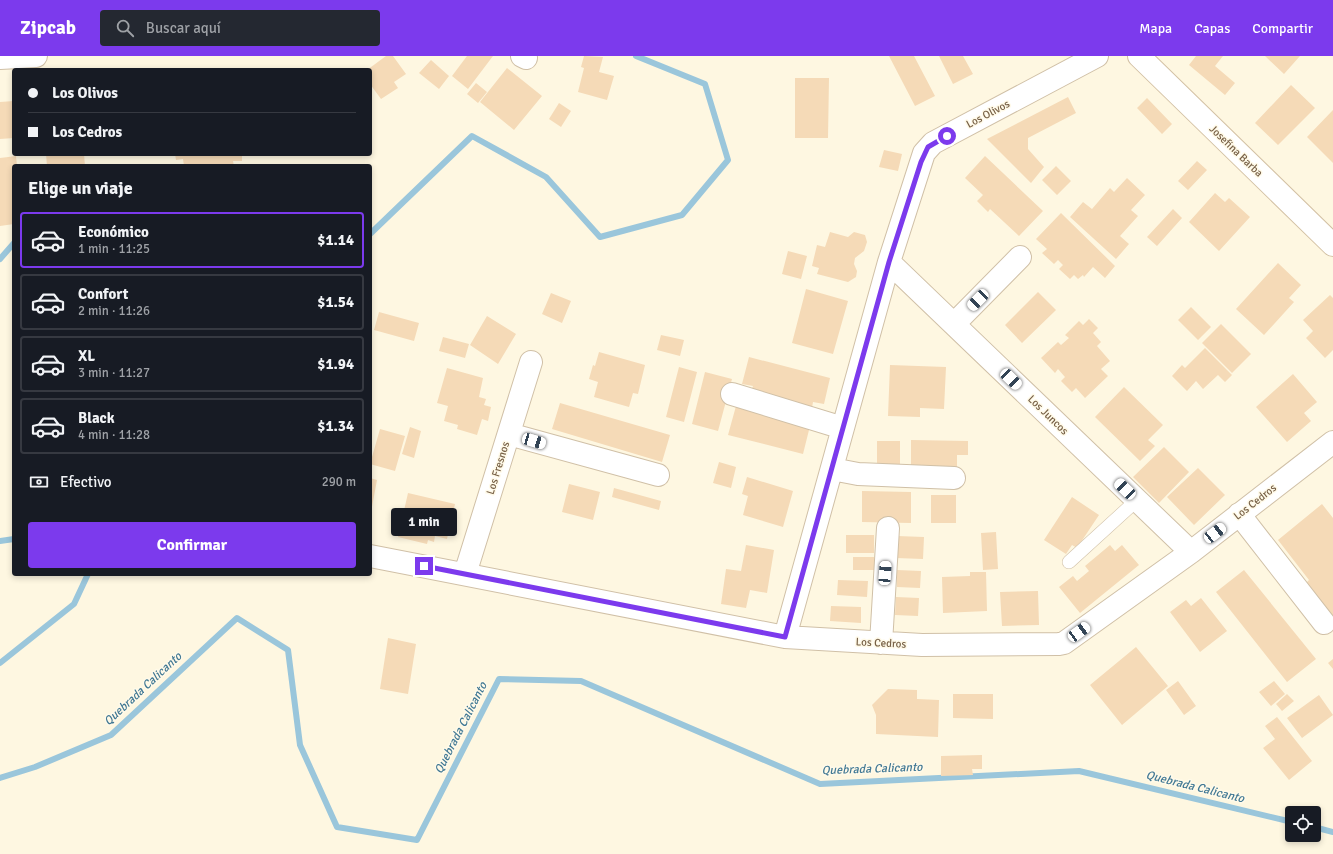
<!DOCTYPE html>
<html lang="es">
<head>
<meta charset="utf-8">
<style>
  body { margin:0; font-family:Signika,sans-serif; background:#242831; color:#f1f3f6; height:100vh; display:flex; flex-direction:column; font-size:15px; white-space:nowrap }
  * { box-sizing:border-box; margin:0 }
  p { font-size:13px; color:#9ea1a6 }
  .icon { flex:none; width:22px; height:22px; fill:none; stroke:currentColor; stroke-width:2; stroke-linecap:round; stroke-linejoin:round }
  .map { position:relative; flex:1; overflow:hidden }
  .sheet { position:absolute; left:12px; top:108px; width:360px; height:412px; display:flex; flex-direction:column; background:#171b24; border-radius:4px; box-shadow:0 2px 6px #0003 }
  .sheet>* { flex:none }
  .hud { position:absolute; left:12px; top:12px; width:360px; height:88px; border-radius:4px; box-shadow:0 2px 6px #0003; display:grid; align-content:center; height:88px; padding:0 16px; background:#171b24 }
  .buttons { position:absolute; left:1285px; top:750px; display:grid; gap:8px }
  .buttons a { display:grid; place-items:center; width:36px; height:36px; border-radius:4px; background:#171b24; box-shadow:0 2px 6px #0003; font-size:20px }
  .end { position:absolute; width:18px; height:18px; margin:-9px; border:5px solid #7c3aed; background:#fff; box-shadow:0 0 0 2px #fff }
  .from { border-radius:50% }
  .bubble { position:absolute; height:28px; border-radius:4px; background:#171b24; box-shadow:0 2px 6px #0003; font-size:13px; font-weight:700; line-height:28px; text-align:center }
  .car { position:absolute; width:12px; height:24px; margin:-12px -6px; border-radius:5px; box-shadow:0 0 3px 1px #0007; background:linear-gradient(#fff 24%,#345 0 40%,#fff 0 76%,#345 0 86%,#fff 0) }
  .hud b { display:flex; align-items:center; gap:14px; height:38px; font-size:15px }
  .hud b+b { border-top:1px solid #363941 }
  .hud i { width:10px; height:10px; background:#f1f3f6 }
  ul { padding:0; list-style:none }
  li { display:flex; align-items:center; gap:12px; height:56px; margin:0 8px 6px; padding:0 8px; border:2px solid #363941; border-radius:4px }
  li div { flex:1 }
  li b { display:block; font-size:15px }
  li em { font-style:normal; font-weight:700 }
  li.current { border-color:#7c3aed }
  li>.icon { width:36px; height:36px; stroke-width:1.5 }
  h2 { padding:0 16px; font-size:18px; line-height:48px }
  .pay { display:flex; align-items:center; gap:10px; height:44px; padding:0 16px; font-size:15px }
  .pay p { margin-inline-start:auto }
  .cta { display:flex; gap:8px; margin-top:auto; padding:8px 16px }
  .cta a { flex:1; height:46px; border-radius:4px; background:#7c3aed; color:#fff; font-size:16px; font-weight:700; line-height:46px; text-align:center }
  header { display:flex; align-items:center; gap:24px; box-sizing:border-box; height:56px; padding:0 20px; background:#7c3aed; color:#fff }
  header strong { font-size:19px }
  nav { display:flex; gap:22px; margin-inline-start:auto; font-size:14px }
  .search { width:280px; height:36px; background:#242831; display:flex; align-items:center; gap:10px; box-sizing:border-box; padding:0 14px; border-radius:4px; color:#9ea1a6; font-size:15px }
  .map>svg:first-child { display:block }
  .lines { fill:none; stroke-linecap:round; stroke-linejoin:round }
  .stream { stroke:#9ac6db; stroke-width:6 }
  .building { fill:#f5dab7 }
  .lane-casing { stroke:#d0c0a7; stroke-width:14 }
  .street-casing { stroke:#d0c0a7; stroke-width:24 }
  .secondary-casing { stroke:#d3c1a4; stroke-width:24 }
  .lane { stroke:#fff; stroke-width:13 }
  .street { stroke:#fff; stroke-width:22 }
  .secondary { stroke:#fff; stroke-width:22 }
  .route { stroke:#7c3aed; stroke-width:5 }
  .labels { text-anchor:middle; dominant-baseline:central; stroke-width:3; stroke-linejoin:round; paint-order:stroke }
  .street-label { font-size:11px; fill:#776046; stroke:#fffae9 }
  .water-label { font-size:12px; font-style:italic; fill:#417894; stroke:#fffae9 }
</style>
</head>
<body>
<header>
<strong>Zipcab</strong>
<div class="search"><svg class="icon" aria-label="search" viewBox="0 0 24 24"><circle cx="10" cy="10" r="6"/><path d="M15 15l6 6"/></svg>Buscar aquí</div>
<nav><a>Mapa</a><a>Capas</a><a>Compartir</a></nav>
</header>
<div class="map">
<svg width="1333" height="798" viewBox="0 0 1333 798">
  <rect width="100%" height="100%" fill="#fef7e1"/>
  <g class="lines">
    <path class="stream" d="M370 178 472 80 546 121 600 181 682 159 728 104 705 28 636 0
      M0 203 14 187
      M0 485 14 483
      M0 607 74 548 88 518
      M0 722 35 711 111 679 237 562 288 594 300 689 337 771 417 784 499 623 581 625 820 728 1079 715 1292 766
      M1314 771 1333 776"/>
  </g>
  <path class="building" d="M386 0H393L406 18 394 26 398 32 381 43 370 28V14H367Z
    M467 0H493L468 33 452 20Z
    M584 0 603 1 599 16 614 20 607 44 578 36 584 12 581 11Z
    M889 0H914L935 40 915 50Z
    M939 0H963L973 18 953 28Z
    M1196 0H1223L1215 10 1235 27 1225 39 1189 9Z
    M1265 0H1300L1284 18Z
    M431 4 449 20 439 33 419 17Z
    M507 12 542 40 514 74 480 46Z
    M795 22H829L828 82H795Z
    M476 27 487 36 478 47 467 38Z
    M1291 29 1315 52 1278 89 1255 67Z
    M1068 41 1076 57 1028 82V93L1044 111 1031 127 987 83Z
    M1147 42 1172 68 1162 78 1137 52Z
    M14 45V82L0 83V46Z
    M559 47 571 55 561 71 549 63Z
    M1333 54V107L1307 81Z
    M884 94 902 98 898 115 879 111Z
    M46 98H84L85 110H47Z
    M175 98H242V105H233L234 110H184L183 103 176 104Z
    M16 100 17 110H14V168L0 170V102Z
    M985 100 1043 155 1019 180 990 153 988 156 977 145 983 139 965 122Z
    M1197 105 1207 114 1188 134 1178 125Z
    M1056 110 1071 125 1057 139 1042 124Z
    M1127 122 1145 139 1131 154 1138 160 1120 180 1129 188 1116 203 1070 161 1083 146 1092 153 1110 132 1114 136Z
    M1215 137 1225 146 1229 142 1250 161 1219 195 1189 166Z
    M1173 153 1182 162 1157 190 1147 181Z
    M1061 157 1115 210 1105 222 1093 211 1084 221 1083 219 1078 223 1074 219 1070 223 1059 213 1063 209 1058 204 1054 208 1042 197 1047 193 1036 183Z
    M830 176 848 181 854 176 865 179 867 186 864 195 855 202 854 208 857 215 856 221 848 226 817 218 819 212 812 210 817 189 825 191Z
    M788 195 807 200 801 223 782 218Z
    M1278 207 1301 229 1289 242 1294 246 1264 279 1236 253Z
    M806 233 848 245 833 298 792 287Z
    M1038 236 1056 254 1022 287 1005 269Z
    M551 237 571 245 562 267 542 258Z
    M1330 239 1333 242V294L1325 302 1306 282 1313 275 1303 264Z
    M1191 251 1211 271 1198 284 1178 264Z
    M379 256 419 267 414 285 374 274Z
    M487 260 516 278 498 308 470 289Z
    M1089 263 1098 272 1093 277 1101 286 1097 290 1110 305 1101 313 1108 320 1085 342 1076 332 1072 336 1061 325 1065 321 1058 313 1055 317 1041 302 1058 286 1061 289 1069 282 1065 279 1079 265 1083 269Z
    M1221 268 1251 298 1232 317 1202 287Z
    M661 279 684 284 680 300 657 294Z
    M443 281 469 288 465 302 439 295Z
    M1205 292 1232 319 1225 326 1218 319 1203 333 1196 325 1187 335 1172 320 1182 309 1185 312Z
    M599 296 645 309 638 338 633 337 629 351 594 341 598 326 589 323 593 309 595 310Z
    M749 301 830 322 824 348 813 346 812 352 751 335 753 330 742 328Z
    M890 309 946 311 944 353 920 352V361L888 360Z
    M679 311 697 316 684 366 666 361Z
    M447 312 483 322 479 341 486 343 484 349 491 351 488 365 482 363 477 379 457 373 458 369 444 365 448 350 437 347Z
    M705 316 732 323 718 375 692 368Z
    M1293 318 1317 346 1304 357 1311 365 1287 386 1256 351Z
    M1124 331 1163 369 1148 384 1155 390 1140 405 1095 361Z
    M560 347 670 379 662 406 552 373Z
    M736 350 810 370 803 398 728 379Z
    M410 371 421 375 414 402 402 398Z
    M380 373 405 380 395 415 370 408Z
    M911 384 968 385V399H957V416L911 413Z
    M877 385H900V416L877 415Z
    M1164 391 1189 416 1159 447 1133 421Z
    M719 406 736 411 731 432 713 427Z
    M1198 412 1225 439 1194 469 1167 441Z
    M747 421 793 435 783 471 743 459 748 440 742 438Z
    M370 422 377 424 371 456H370Z
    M569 428 600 436 593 464 562 456Z
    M614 432 661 445 659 454 612 441Z
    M862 435 911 436V467L862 466Z
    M408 437 455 448 447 483 435 480 434 486 428 484 427 488 398 481Z
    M931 439H956V467H931Z
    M1072 441 1099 459 1077 492 1072 489 1066 498 1044 484Z
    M1322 448 1333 462V561L1306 527 1309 524 1278 484Z
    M996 476 998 513 983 514 981 477Z
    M846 479H874V497H846Z
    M897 480 924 481 923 503 896 502Z
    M746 489 774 494 767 537 750 534 746 552 721 548 726 513 741 515Z
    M1110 489 1115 495 1122 489 1139 509 1080 557 1059 531 1073 520 1077 525 1089 515 1085 510Z
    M853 501H874L875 514H853Z
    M897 514 921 515 920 532 897 531Z
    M1244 514 1316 603 1287 626 1216 536Z
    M970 516H986L987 555 943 557 942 521 970 520Z
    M838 524 868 525 867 541 837 539Z
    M1038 535 1039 569 1002 570 1000 536Z
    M896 541 919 542 918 560 895 559Z
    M1201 542 1227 575 1200 596 1170 556 1186 544 1191 550Z
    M831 550 861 551V567L830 565Z
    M388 582 416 588 408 638 380 633Z
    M1136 591 1168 630 1122 669 1090 629Z
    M1333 603V613L1328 607Z
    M1178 625 1196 650 1184 659 1166 634Z
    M1274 625 1285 638 1271 650 1259 636Z
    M888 633 917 634V643L939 644 938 681 876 678V659L872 649Z
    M953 638H993V663L953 662Z
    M1287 638 1294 645 1282 655 1276 648Z
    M1319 639 1333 659 1302 682 1287 662Z
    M1277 661 1312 705 1289 724 1263 692 1275 683 1265 670Z
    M982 699V713H972L973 719 941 720V700Z"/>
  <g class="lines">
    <g class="lane-casing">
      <path id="lane" d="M1069 506 1137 444"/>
    </g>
    <g class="street-casing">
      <path id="street" d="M522 0 526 2
        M0 2 36 0
        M889 206 1191 496
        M954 268 1020 201
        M732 338 843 372
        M509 378 658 419
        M832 413 858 418 954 422
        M1239 458 1324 567
        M370 500 785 581 922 589 1059 588 1064 587 1191 496 1333 386
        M465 518 531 306
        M785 581 889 206 924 97 933 87 1097 0
        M881 587 888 472"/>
    </g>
    <g class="secondary-casing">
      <path id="secondary" d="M1139 0 1333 189"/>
    </g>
    <use href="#lane" class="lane"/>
    <use href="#street" class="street"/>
    <use href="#secondary" class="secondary"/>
  </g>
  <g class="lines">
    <path class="route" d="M424 510 785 581 889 206 921 106 928 91 947 80"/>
  </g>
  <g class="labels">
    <g class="street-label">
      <text transform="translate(988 58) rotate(-28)">Los Olivos</text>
      <text transform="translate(1236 95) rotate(44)">Josefina Barba</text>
      <text transform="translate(1048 359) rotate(44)">Los Juncos</text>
      <text transform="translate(498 412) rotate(-73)">Los Fresnos</text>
      <text transform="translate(1255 446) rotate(-38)">Los Cedros</text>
      <text transform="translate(881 587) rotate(3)">Los Cedros</text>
    </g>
    <g class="water-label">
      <text transform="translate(143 633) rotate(-43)">Quebrada Calicanto</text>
      <text transform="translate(461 672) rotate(-63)">Quebrada Calicanto</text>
      <text transform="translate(872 713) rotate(-2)">Quebrada Calicanto</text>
      <text transform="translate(1195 731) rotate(14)">Quebrada Calicanto</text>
    </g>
  </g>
</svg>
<div class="buttons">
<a><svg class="icon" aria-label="locate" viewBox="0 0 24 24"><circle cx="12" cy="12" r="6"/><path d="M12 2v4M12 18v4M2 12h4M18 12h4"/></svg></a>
</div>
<i class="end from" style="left:947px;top:80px"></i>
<i class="end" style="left:424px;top:510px"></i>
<div class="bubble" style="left:391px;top:452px;width:66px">1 min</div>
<i class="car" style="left:978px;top:244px;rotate:225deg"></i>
<i class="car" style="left:1011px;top:323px;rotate:134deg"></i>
<i class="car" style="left:534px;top:385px;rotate:106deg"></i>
<i class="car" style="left:1125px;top:433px;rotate:314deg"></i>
<i class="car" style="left:1215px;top:477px;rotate:52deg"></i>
<i class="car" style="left:885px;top:517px;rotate:4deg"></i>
<i class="car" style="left:1079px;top:576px;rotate:54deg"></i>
<div class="hud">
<b><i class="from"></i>Los Olivos</b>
<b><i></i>Los Cedros</b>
</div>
<section class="sheet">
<h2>Elige un viaje</h2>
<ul>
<li class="current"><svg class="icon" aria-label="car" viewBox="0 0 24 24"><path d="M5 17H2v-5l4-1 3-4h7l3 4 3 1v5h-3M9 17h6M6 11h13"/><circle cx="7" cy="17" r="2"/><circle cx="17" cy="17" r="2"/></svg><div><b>Económico</b><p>1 min · 11:25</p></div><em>$1.14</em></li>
<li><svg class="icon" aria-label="car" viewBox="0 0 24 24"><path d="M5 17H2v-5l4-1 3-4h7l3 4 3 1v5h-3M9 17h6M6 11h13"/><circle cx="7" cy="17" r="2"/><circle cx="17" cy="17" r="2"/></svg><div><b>Confort</b><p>2 min · 11:26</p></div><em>$1.54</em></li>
<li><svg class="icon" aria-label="car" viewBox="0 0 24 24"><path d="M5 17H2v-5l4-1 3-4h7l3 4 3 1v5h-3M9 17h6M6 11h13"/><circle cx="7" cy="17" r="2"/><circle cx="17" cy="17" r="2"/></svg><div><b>XL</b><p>3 min · 11:27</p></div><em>$1.94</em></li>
<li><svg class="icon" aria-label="car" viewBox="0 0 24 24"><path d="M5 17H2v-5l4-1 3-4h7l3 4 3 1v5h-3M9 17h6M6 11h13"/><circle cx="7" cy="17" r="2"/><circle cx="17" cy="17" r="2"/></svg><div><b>Black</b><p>4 min · 11:28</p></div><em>$1.34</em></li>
</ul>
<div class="pay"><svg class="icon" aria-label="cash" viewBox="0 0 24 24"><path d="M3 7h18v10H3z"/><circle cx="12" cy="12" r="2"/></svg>Efectivo<p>290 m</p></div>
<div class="cta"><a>Confirmar</a></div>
</section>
</div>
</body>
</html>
